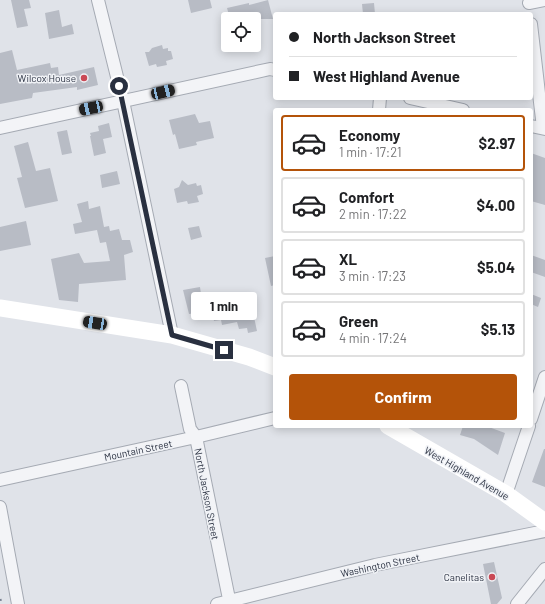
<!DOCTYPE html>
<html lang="en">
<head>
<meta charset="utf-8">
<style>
  body { margin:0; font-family:Barlow,sans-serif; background:#f6f6f6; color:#202124; height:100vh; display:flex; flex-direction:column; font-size:15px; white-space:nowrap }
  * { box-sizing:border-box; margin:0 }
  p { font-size:13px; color:#757577 }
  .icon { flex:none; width:22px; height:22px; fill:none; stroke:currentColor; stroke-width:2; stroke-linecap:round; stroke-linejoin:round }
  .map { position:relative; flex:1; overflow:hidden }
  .drawer { position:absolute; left:273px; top:108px; width:260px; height:320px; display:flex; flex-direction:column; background:#fff; border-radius:4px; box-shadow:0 2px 10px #0003 }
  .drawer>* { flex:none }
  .guide { position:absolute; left:273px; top:12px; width:260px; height:88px; border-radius:4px; box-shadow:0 2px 10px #0003; display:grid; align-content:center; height:88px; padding:0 16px; background:#fff }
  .buttons { position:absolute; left:221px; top:12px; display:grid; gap:8px }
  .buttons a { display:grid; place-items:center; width:40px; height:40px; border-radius:4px; background:#fff; box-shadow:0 2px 10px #0003; font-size:20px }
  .end { position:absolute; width:18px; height:18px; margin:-9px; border:5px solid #293040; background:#fff; box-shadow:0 0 0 2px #fff }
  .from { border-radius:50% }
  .bubble { position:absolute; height:28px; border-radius:4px; background:#fff; box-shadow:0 2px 10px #0003; font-size:13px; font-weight:700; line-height:28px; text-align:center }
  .car { position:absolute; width:12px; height:24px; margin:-12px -6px; border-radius:5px; box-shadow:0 0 3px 1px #0007; background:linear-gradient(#222 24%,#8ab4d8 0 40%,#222 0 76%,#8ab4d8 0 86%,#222 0) }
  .guide b { display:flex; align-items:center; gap:14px; height:38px; font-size:15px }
  .guide b+b { border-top:1px solid #e0e0e0 }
  .guide i { width:10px; height:10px; background:#202124 }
  ul { padding:7px 0 0; list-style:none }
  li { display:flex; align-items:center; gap:12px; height:56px; margin:0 8px 6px; padding:0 8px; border:2px solid #e0e0e0; border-radius:4px }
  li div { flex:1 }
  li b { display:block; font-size:15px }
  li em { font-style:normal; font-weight:700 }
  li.active { border-color:#b45309 }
  li>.icon { width:36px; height:36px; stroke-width:1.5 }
  .button { display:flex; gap:8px; margin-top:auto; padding:8px 16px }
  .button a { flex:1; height:46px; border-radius:4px; background:#b45309; color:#fff; font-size:16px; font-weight:700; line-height:46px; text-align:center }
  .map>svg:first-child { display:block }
  .building { fill:#b8bcc5 }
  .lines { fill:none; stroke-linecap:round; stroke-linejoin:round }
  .minor-casing { stroke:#a5aab3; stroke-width:14 }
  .minor { stroke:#f3f4f7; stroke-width:12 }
  .secondary { stroke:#fff; stroke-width:17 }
  .rail { stroke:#7a8292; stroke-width:3; stroke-dasharray:2 4; stroke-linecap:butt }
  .route { stroke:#293040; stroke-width:5 }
  .poi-dot { fill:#ca4955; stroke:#f0f2f6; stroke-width:1.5 }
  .labels { text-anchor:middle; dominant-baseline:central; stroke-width:3; stroke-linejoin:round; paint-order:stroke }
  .poi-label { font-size:10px; fill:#293040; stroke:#f0f2f6; text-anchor:end }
  .street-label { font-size:10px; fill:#293040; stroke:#f0f2f6 }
</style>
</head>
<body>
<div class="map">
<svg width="545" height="604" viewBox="0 0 545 604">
  <rect width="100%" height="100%" fill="#e0e3e9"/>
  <path class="building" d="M11 0H29L31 8 24 9 28 26 17 28Z
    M188 0H210L212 8 191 13Z
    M268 0 273 19H230L227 8 249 3V5Z
    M374 3 375 14H363L362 4Z
    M59 10 62 27 72 24 74 34 49 39 45 13Z
    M162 45 163 49 168 48V51H171L173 59 166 61 167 65 157 67 156 64 149 66 145 52H149L152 48Z
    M12 50 17 70 50 63 51 68 58 67 59 75 94 67 98 85 77 90V87L33 93 32 98 0 104V53Z
    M195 114 199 123 210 121 214 138 196 142 197 145 179 149 175 134 173 135 169 120Z
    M109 123 112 137 103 139 106 153 94 156 90 136H91L90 133 99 131 98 126Z
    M67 130 72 153 62 155 57 132Z
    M28 142 36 171 50 168 58 201 25 208 17 178 22 177 14 146Z
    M531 153 545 158V205L531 201Z
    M117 171 120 184 102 188 100 175Z
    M182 180 188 185 196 183 197 186 201 185 203 194 197 196 199 202 188 204 187 201 177 203 174 189 179 187Z
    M88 201 89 209 100 206 104 227 109 226 110 231 119 229 122 240H130L133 252 124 255 126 280 79 284 78 302 59 300 51 259 79 253 84 263 110 261 106 242 100 243 97 230 75 234 73 224 82 222 77 204Z
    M26 221 31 245 0 251V227Z
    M199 226 202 237 191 240 188 228Z
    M531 255 545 260V277L531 272Z
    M275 256V285L271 286 265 258Z
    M200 287 202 300 225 295 228 307 251 303 257 331 248 333 247 328 239 329 237 322 222 325 221 320 214 321 212 314 198 317 196 313 189 314 183 290Z
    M531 294 541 298 538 307 531 304Z
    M463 426H486L505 433 498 455 474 439 460 435Z
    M544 449H545V487L532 482Z
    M494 562 502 598 497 604H491L483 564Z"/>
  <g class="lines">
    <g class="minor-casing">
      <path id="minor" d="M98 0 123 101 172 335
        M529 3 545 0
        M531 24 543 128
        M410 98 463 110
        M379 110 380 98
        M531 126 545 129
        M0 128 270 69 275 70
        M181 386 190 429 196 437 230 604
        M531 419 545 377
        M0 480 196 437 275 418
        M506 494 529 426
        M0 507 18 604
        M217 604 375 565 545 531
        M517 604 545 569"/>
    </g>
    <use href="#minor" class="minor"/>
    <path class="secondary" d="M0 308 172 335 249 357 275 367
      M388 426 506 494 545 522"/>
    <path class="rail" d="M0 599 1 604"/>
  </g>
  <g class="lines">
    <path class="route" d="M119 86 172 335 224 350"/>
  </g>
  <g class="poi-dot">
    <circle cx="84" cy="78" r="4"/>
    <circle cx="492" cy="577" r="4"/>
  </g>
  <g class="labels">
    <g class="poi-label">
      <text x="76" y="78">Wilcox House</text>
      <text x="484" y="577">Canelitas</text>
    </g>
    <g class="street-label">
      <text transform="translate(138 450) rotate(-12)">Mountain Street</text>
      <text transform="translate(467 473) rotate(30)">West Highland Avenue</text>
      <text transform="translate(207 494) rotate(79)">North Jackson Street</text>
      <text transform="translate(380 565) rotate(-12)">Washington Street</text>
    </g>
  </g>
</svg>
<div class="buttons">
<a><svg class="icon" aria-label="locate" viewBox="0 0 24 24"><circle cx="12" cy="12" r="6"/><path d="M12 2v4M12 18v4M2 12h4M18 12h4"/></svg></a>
</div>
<i class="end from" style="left:119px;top:86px"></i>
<i class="end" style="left:224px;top:350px"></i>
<div class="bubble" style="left:191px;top:292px;width:66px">1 min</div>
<i class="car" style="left:163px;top:92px;rotate:77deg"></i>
<i class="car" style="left:91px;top:108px;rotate:258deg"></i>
<i class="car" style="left:95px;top:323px;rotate:279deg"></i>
<div class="guide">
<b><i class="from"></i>North Jackson Street</b>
<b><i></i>West Highland Avenue</b>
</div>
<section class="drawer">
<ul>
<li class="active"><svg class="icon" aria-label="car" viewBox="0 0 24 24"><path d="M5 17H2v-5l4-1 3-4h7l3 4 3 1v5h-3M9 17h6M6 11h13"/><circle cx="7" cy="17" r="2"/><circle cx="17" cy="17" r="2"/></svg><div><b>Economy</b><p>1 min · 17:21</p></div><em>$2.97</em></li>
<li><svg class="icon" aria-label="car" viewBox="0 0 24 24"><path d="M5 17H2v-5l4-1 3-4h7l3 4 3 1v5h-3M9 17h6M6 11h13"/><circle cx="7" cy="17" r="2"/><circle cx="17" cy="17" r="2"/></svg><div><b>Comfort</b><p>2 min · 17:22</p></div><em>$4.00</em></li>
<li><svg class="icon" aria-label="car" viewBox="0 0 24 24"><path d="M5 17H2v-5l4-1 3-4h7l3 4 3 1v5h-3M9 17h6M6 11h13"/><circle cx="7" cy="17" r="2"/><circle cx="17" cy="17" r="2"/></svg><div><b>XL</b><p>3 min · 17:23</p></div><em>$5.04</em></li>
<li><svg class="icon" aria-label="car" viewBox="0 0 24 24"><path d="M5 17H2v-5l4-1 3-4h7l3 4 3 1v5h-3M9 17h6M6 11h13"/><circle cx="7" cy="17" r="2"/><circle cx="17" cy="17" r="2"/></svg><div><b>Green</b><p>4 min · 17:24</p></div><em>$5.13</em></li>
</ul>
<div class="button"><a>Confirm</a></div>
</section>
</div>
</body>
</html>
